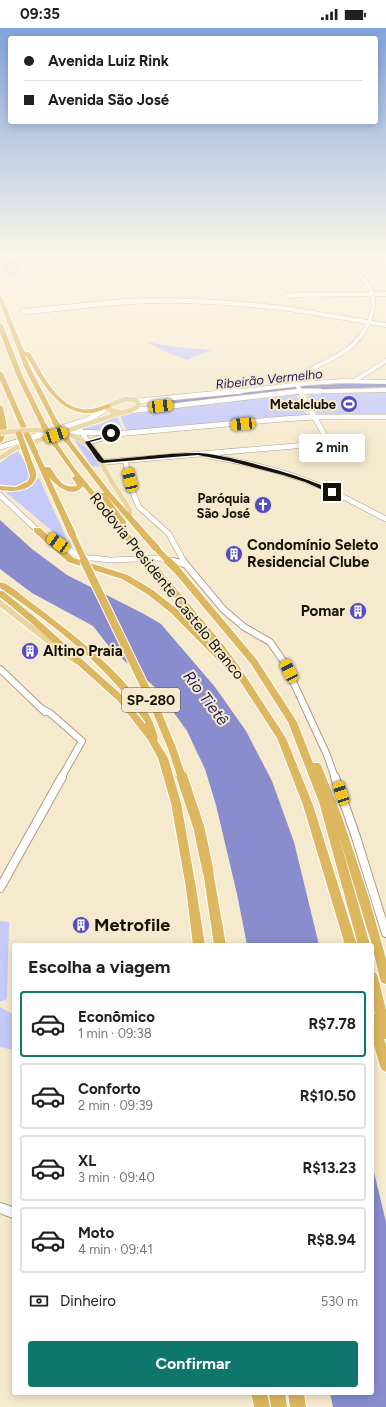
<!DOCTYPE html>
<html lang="pt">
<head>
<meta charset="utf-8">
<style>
  body { margin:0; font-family:Figtree,sans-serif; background:#f6f6f6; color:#202124; height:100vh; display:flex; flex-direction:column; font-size:15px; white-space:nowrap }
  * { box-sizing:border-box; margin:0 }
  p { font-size:13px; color:#757577 }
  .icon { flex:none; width:22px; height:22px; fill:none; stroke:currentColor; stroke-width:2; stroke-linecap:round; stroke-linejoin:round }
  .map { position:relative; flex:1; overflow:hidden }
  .sheet { position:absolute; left:12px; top:915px; width:362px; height:452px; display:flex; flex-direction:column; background:#fff; border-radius:4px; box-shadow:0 2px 10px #0003 }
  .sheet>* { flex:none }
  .guide { position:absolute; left:8px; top:8px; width:370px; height:88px; border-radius:4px; box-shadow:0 2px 10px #0003; display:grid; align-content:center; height:88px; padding:0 16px; background:#fff }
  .end { position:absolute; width:18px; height:18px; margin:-9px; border:5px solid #161208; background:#fff; box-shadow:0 0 0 2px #fff }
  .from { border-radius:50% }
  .bubble { position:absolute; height:28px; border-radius:4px; background:#fff; box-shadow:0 2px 10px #0003; font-size:13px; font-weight:700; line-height:28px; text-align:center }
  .car { position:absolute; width:12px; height:24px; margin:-12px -6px; border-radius:5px; box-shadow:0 0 3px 1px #0007; background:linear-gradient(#f5c518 24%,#345 0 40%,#f5c518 0 76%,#345 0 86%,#f5c518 0) }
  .guide b { display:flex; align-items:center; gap:14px; height:38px; font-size:15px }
  .guide b+b { border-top:1px solid #e0e0e0 }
  .guide i { width:10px; height:10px; background:#202124 }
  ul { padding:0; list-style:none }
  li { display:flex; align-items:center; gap:12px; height:66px; margin:0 8px 6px; padding:0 8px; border:2px solid #e0e0e0; border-radius:4px }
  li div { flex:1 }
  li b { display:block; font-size:15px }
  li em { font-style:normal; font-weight:700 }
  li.active { border-color:#0f766e }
  li>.icon { width:36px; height:36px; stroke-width:1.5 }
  h2 { padding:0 16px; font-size:18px; line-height:48px }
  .pay { display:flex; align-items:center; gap:10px; height:44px; padding:0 16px; font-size:15px }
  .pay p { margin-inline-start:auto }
  .button { display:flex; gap:8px; margin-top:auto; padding:8px 16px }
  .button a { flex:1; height:46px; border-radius:4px; background:#0f766e; color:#fff; font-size:16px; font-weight:700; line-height:46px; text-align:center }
  .status { display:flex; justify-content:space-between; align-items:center; height:28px; padding:0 20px; background:#fff; direction:ltr }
  .status svg { height:11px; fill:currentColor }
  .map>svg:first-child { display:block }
  .green { fill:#c5cafa }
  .water { fill:#898dcd }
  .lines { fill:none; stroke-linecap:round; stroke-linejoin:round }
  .river { fill:#898dcd; fill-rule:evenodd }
  .secondary-far4-casing { stroke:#aa9e84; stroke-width:5 }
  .secondary-far3-casing { stroke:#aa9e84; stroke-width:6 }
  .secondary-far2-casing { stroke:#aa9e84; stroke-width:8 }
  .secondary-far1-casing { stroke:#aa9e84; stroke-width:10 }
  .secondary-casing { stroke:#aa9e84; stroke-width:12 }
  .primary-far1-casing { stroke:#fff; stroke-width:6 }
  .primary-casing { stroke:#fff; stroke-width:8 }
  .highway-casing { stroke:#fff; stroke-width:2 }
  .secondary-far4 { stroke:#fff; stroke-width:4 }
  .secondary-far3 { stroke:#fff; stroke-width:5 }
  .secondary-far2 { stroke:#fff; stroke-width:6 }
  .secondary-far1 { stroke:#fff; stroke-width:8 }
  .secondary { stroke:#fff; stroke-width:10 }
  .primary-far1 { stroke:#ead49f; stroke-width:5 }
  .primary { stroke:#ead49f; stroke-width:6 }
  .highway { fill:#dcb75f; fill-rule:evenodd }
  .primary-bridge-casing { stroke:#fff; stroke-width:6; stroke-linecap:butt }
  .highway-bridge-far2-casing { stroke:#fff; stroke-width:8; stroke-linecap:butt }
  .highway-bridge-far1-casing { stroke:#fff; stroke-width:10; stroke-linecap:butt }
  .highway-bridge-casing { stroke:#fff; stroke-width:13; stroke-linecap:butt }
  .primary-bridge { stroke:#ead49f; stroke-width:5 }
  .highway-bridge-far2 { stroke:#dcb75f; stroke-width:6 }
  .highway-bridge-far1 { stroke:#dcb75f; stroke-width:8 }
  .highway-bridge { stroke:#dcb75f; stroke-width:11 }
  .route { fill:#161208 }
  .labels { text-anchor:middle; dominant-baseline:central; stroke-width:4; stroke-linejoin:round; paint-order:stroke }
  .far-water-label { font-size:13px; font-style:italic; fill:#221963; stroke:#f6eace }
  .far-poi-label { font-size:13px; font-weight:bold; fill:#161208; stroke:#f6eace; text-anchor:end }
  .shield { fill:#f6eace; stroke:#595343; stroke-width:1 }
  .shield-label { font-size:14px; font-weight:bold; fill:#161208 }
  .poi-label { font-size:15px; font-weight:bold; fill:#161208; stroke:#f6eace; text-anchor:start }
  .street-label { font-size:15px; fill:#161208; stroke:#f6eace }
  .water-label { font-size:16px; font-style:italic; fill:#221963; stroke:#f6eace }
  .near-poi-label { font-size:18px; font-weight:bold; fill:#161208; stroke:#f6eace; text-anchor:start }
</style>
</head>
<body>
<div class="status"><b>09:35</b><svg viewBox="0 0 49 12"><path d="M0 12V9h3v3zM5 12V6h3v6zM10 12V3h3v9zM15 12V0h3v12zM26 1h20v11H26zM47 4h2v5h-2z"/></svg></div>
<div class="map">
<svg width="386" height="1379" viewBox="0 0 386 1379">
  <rect width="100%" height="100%" fill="#f6eace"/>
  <path class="green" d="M4 232H16L21 246 20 247 8 248 3 246 2 242Z
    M146 314 176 319 211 322 187 332 166 324Z
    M386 363V387H318L307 365Z
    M294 366 297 368 306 385V387L127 404 120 387Z
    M117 388 123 403H81L79 401 100 396Z
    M80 406 103 436 100 439 92 438 71 407Z
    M18 423 31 446 30 453 16 458 2 457 0 456V435L9 428Z
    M39 450 66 509V512H63L3 462C19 461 27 462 39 450Z
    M0 893 9 894 7 971 0 974Z
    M0 979 14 987V1022L0 1019Z"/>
  <path class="water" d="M0 492 32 521 67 547 144 586 161 596 215 659 246 703 272 753 294 814 319 917H247L237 866 216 777 205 741 187 703 157 661 111 621 93 598 32 565 0 541Z
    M372 1136 386 1194V1379H333L330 1365H372Z"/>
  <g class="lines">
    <path class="river" d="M357 355H386V359L299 362 154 378 151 376 154 374 270 360Z"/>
    <g class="secondary-far4-casing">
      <path id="secondary-far4" d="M287 267 293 268H286Z
        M293 267 386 266
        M165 272C207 273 249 275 290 281 245 276 199 272 153 273 111 274 70 280 28 284L23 283 124 273Z
        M290 281 386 297
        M290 281 300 283
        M354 353 386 333
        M233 364 310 355 343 353 386 354
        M294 364 386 362
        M301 364 294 352C309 340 329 334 345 323 365 309 384 277 366 254 357 242 343 236 330 230"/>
    </g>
    <g class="secondary-far3-casing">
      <path id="secondary-far3" d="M138 373 241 363
        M129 383 301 363H320
        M81 403 100 432 106 434 329 415 300 363
        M66 404 110 405
        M88 414 116 406 283 391 314 389H386
        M0 419 87 392 108 380
        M208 428C246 434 284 443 320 458 343 468 364 480 386 491
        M125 432 132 462 139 479 169 506 184 534
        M0 467 37 502 81 529 111 532 164 530 176 534"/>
    </g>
    <g class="secondary-far2-casing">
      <path id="secondary-far2" d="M173 533 185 536
        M183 533 223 581 244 599 270 614 284 634 327 727 335 750
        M0 641 45 684
        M42 681 50 685 82 713 61 750"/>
    </g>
    <g class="secondary-far1-casing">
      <path id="secondary-far1" d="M335 749 356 809 386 905
        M0 860 62 749"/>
    </g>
    <g class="secondary-casing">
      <path id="secondary" d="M0 1180 14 1185"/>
    </g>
    <g class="primary-far1-casing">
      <path id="primary-far1" d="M125 371 136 372 139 377C130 385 118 387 108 381V378Z
        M0 430 16 420 120 385
        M112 454 130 482 129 489"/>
    </g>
    <g class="primary-casing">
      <path id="primary" d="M0 575 62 624 76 633"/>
    </g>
    <g class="highway-casing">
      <path id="highway" d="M0 268 2 269 24 323 30 325C42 344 55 376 81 381 90 383 99 379 108 376L110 377V379C104 381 98 384 92 385 67 387 51 368 38 348 34 341 30 333 25 327L31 341 58 394 53 395 25 341 0 275Z
        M0 295 3 297 23 349 47 398 46 399 41 398 17 349 0 305Z
        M0 343 3 345 30 407 29 408 24 407 0 352Z
        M0 377 3 379 7 400 3 413 0 415Z
        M67 410 69 411 111 465 160 519V523H154L106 467 127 495 122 497 142 521V525H136L83 458C73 472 56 458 49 449L77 508 73 510H70L32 424 33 423H37L45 439H50C57 449 62 461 76 458L77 457 72 450 75 448 52 416 57 415 73 438 114 488 99 466 100 465H104L64 412Z
        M28 429 31 431C33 436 37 444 36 449 33 464 11 464 0 462V458L16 459 28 453 30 448 25 431Z
        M34 500H40L74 530 128 547 153 562 177 581 222 627 155 546 156 544H162L222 615 239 638 286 710 313 777 357 917H345L303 777 277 710 232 641H226L171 585 147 566 122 551 68 534 34 504Z
        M173 539H179L257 632 297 694 313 735H319L321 737 342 789 369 870 386 931V956L382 955 380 951 372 917 338 805 370 917H358L319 774 288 694 251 636 173 543Z
        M0 554C10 556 20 566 28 572 64 599 113 636 139 672 149 685 154 694 158 710L157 712 168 730 181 775 196 860 205 917H193L186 860 171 775 158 730 148 712 118 673 29 593 0 569V563H3L35 589 124 669 145 696V694C109 639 53 596 0 560Z
        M208 839 212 840 213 843 226 917H214L203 843 204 840Z
        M372 944 376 945 378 949 386 982V1011H384L386 1017V1044L382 1042 380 1038 372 1011V985L375 986 372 973Z
        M251 1365H267L270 1379H254Z
        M269 1365H285L287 1379H271Z
        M288 1365H304L306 1379H290Z"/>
    </g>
    <use href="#secondary-far4" class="secondary-far4"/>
    <use href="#secondary-far3" class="secondary-far3"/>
    <use href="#secondary-far2" class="secondary-far2"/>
    <use href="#secondary-far1" class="secondary-far1"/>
    <use href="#secondary" class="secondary"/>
    <use href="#primary-far1" class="primary-far1"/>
    <use href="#primary" class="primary"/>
    <use href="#highway" class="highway"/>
    <g class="primary-bridge-casing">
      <path id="primary-bridge" d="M0 405C28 401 69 397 91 420 100 429 105 443 112 454"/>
    </g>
    <g class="highway-bridge-far2-casing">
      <path id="highway-bridge-far2" d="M55 394 67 412
        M44 398 55 416
        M19 406 28 431
        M27 407 35 424
        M73 508 85 534
        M157 521 169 534
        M139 523 148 534"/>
    </g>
    <g class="highway-bridge-far1-casing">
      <path id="highway-bridge-far1" d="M84 533 157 684 172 720 182 750
        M147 533 159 546
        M168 533 176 541"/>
    </g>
    <g class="highway-bridge-casing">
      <path id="highway-bridge" d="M182 749 199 800 208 843"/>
    </g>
    <use href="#primary-bridge" class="primary-bridge"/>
    <use href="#highway-bridge-far2" class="highway-bridge-far2"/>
    <use href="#highway-bridge-far1" class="highway-bridge-far1"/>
    <use href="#highway-bridge" class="highway-bridge"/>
  </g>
  <linearGradient id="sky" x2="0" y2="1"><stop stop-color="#82a4dd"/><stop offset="0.54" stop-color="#fbf6e9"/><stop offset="1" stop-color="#fbf6e9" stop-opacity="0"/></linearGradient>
  <rect width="386" height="423" fill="url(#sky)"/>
  <path class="route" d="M109 404H112L116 407 90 414 104 432C135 430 166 425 196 425 219 424 317 451 335 464L330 465 305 454 283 447 229 433 198 427 102 435 98 433 85 414 110 407Z"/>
  <defs>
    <g id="stadium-disc" transform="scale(0.9)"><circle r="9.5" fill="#534cc3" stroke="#f6eace"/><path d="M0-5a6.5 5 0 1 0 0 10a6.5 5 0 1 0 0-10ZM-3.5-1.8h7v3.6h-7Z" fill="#fff"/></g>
    <g id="church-disc" transform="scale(0.9)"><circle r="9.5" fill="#534cc3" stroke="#f6eace"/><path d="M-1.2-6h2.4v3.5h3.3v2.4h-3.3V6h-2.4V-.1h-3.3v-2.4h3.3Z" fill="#fff"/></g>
    <g id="building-disc" transform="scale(0.9)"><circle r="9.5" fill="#534cc3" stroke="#f6eace"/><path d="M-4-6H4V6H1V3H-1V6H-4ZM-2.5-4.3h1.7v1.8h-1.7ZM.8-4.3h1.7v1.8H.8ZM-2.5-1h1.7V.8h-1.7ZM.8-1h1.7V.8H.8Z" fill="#fff"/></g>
  </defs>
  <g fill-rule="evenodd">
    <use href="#stadium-disc" x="349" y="376"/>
    <use href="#church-disc" x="263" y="477"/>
    <use href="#building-disc" x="234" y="526"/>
    <use href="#building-disc" x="358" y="583"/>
    <use href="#building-disc" x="30" y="623"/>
    <use href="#building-disc" x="81" y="897"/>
  </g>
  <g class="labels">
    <g class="far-water-label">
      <text transform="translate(269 351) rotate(-6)">Ribeirão Vermelho</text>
    </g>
    <g class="far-poi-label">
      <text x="336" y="376">Metalclube</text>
      <text x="250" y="470">Paróquia<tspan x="250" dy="15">São José</tspan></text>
    </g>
    <rect class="shield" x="122" y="660" width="58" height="24" rx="3"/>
    <g class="shield-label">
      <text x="151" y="672">SP-280</text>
    </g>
    <g class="poi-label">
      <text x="247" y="517">Condomínio Seleto<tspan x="247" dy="17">Residencial Clube</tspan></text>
      <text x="345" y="583" text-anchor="end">Pomar</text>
      <text x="43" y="623">Altino Praia</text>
    </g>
    <g class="street-label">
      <text transform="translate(167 558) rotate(51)">Rodovia Presidente Castelo Branco</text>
    </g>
    <g class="water-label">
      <text transform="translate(206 670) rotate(53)">Rio Tietê</text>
    </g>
    <g class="near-poi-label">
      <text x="94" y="897">Metrofile</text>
    </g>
  </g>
</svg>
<i class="end from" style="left:111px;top:405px"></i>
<i class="end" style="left:332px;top:464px"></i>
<div class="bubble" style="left:299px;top:406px;width:66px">2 min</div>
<i class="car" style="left:161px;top:378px;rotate:83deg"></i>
<i class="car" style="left:243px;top:396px;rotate:265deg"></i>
<i class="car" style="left:56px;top:407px;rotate:72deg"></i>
<i class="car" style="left:130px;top:452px;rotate:347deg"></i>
<i class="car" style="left:58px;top:515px;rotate:304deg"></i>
<i class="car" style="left:289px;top:643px;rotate:334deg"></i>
<i class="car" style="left:341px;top:765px;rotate:341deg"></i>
<div class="guide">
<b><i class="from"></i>Avenida Luiz Rink</b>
<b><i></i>Avenida São José</b>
</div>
<section class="sheet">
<h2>Escolha a viagem</h2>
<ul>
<li class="active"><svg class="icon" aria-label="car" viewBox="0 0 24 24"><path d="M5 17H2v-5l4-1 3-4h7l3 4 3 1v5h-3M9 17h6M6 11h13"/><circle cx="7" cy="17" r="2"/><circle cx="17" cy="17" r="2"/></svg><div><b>Econômico</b><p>1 min · 09:38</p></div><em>R$7.78</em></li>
<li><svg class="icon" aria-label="car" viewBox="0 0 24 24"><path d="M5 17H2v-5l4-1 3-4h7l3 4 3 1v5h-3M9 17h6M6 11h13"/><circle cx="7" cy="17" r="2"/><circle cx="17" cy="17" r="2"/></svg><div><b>Conforto</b><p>2 min · 09:39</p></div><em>R$10.50</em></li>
<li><svg class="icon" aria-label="car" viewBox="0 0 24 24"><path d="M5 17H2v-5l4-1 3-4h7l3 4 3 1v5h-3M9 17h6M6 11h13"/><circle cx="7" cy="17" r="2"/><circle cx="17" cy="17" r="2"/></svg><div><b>XL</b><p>3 min · 09:40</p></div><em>R$13.23</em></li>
<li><svg class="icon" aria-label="car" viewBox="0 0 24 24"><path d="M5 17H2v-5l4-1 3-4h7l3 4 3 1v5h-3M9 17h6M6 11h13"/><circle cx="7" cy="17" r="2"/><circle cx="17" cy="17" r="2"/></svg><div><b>Moto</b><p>4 min · 09:41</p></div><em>R$8.94</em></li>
</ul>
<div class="pay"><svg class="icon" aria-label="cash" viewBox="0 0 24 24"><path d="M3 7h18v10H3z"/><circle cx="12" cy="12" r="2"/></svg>Dinheiro<p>530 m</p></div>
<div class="button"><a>Confirmar</a></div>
</section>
</div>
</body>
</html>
